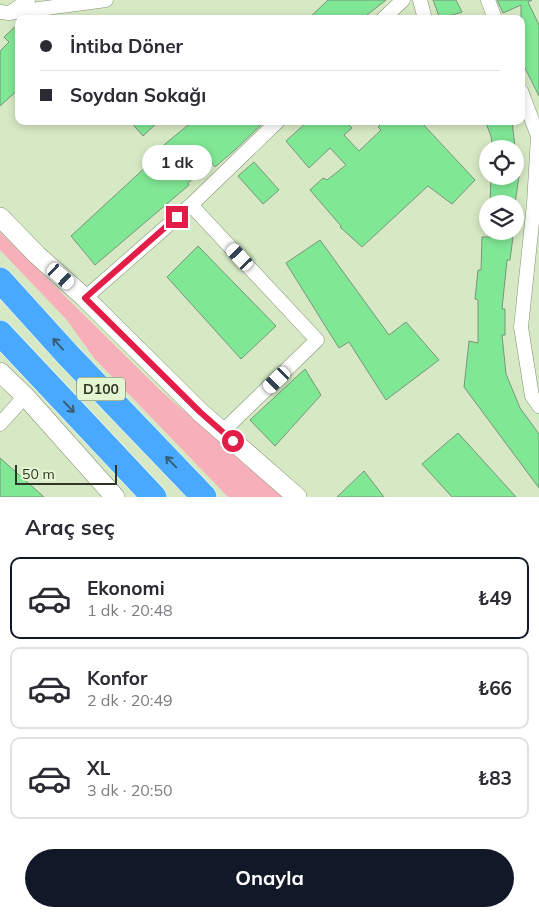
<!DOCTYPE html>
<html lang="tr">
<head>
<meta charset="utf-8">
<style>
  body { margin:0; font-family:Mulish,sans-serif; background:#f7f7f7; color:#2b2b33; height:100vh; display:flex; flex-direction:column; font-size:19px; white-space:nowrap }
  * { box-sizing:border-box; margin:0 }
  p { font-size:16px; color:#7c7c81 }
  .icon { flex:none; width:28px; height:28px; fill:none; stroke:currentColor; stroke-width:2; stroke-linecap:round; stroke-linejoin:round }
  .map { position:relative; height:497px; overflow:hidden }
  .side { display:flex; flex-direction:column; background:#fff; flex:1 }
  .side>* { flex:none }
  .guide { position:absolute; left:15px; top:15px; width:510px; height:110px; border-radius:10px; box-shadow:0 2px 8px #0003; display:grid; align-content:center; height:110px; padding:0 25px; background:#fff }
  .buttons { position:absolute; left:479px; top:140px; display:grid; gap:10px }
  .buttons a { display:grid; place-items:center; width:45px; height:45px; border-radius:50%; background:#fff; box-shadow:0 2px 8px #0003; font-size:25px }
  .scale { position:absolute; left:15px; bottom:12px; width:102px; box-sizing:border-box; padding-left:5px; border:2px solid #2f3628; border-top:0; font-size:14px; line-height:18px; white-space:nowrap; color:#2f3628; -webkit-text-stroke:4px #e4f6d1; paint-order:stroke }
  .end { position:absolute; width:22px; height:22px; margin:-11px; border:6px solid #e11d48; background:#fff; box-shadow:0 0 0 2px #fff }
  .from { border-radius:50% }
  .bubble { position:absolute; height:35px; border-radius:18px; background:#fff; box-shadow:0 2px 8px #0003; font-size:16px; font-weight:700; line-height:35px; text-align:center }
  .car { position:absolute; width:15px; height:30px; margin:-15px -8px; border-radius:6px; box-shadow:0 0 4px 1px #0007; background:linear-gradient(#fff 24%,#345 0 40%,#fff 0 76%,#345 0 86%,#fff 0) }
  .guide b { display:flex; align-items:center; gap:18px; height:48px; font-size:19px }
  .guide b+b { border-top:1px solid #e1e1e2 }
  .guide i { width:12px; height:12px; background:#2b2b33 }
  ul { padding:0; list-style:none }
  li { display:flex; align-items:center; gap:15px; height:82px; margin:0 10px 8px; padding:0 15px; border:2px solid #e1e1e2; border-radius:10px }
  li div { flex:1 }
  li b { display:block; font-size:19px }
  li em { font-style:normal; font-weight:700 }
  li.selected { border-color:#111827 }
  li>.icon { width:45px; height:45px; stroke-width:1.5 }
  h2 { padding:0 25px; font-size:22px; line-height:60px }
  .action { display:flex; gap:10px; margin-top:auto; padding:10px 25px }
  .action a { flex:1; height:58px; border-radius:30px; background:#111827; color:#fff; font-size:20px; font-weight:700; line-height:58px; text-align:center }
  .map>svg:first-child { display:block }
  .green { fill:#f7afba }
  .building { fill:#80e795; stroke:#77967c }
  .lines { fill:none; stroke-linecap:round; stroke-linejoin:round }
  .street-casing { stroke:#819270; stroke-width:15 }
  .secondary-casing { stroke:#819270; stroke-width:20 }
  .highway-casing { stroke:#fff; stroke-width:26 }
  .street { stroke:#fff; stroke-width:14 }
  .secondary { stroke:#fff; stroke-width:19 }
  .highway { stroke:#49a9ff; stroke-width:25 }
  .oneway { stroke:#385e73 }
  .route { stroke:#e11d48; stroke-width:6 }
  .labels { text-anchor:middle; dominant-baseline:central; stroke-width:4; stroke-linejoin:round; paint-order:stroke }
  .shield { fill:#e4f6d1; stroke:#65705b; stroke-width:1 }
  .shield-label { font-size:14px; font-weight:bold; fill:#2f3628 }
</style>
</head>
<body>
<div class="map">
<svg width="539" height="497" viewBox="0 0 539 497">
  <rect width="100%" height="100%" fill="#d7e9c4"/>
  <path class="green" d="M0 232 161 391 283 497H228L94 358 66 319 0 250Z"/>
  <path class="building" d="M328 0H386L362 19H308Z
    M433 0H456L462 12 440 19Z
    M497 0H532L528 2 539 25V96L521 60V5L503 13Z
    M19 23V89L0 106V51L9 42 4 37Z
    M130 121H159L143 136Z
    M193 121H265L236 149 215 167 212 163 188 183 189 185 95 265 71 236 162 152 159 149Z
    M308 121H345L352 128 344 135 359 151 381 130 378 127 384 121H420L475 180 452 204 428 186 362 247 340 227 341 226 310 190 323 178 327 180 346 165 330 148 309 168 286 141Z
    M485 121H512L515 147 493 149 491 136Z
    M254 162 279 190 263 204 238 176Z
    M491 176H519L515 204H490Z
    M482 237H513L510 260H507L502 309H505V335H502L506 374 520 408 539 434V488L464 387 469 341 478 343V300L475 299 478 270H481Z
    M320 240 389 335 406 322 439 360 386 400 349 342 339 348 286 263Z
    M198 246 276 326 241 359 167 277Z
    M305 369 321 395 275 446 250 420Z
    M458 433 516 497H452L422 464Z
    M0 458 44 497H0Z
    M364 471 384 497H337Z"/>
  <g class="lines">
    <g class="street-casing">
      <path id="street" d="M420 0 425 19
        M488 0 495 19
        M0 12 9 13 106 0
        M10 13 28 0
        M383 19 403 0
        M521 91 538 136 534 204 521 327 532 396 539 406
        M191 205 317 340 223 431
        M85 298 191 205 278 121
        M0 424 25 396"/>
    </g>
    <g class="secondary-casing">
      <path id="secondary" d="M0 217 37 255 85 298 200 412 297 497
        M0 372 25 396 115 497"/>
    </g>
    <g class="highway-casing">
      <path id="highway" d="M0 280 68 355 204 497
        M0 333 154 497"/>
    </g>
    <use href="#street" class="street"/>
    <use href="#secondary" class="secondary"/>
    <use href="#highway" class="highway"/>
  </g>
  <defs><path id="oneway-shaft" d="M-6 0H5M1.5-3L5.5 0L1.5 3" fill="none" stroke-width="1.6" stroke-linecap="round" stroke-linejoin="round" transform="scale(1.25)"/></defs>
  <g class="oneway">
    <use href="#oneway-shaft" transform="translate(58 344) rotate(-132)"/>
    <use href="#oneway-shaft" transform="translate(69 407) rotate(47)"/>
    <use href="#oneway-shaft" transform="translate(171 462) rotate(-134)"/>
  </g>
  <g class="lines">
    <path class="route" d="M177 217 85 298 200 412 233 441"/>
  </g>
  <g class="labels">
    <rect class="shield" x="77" y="377.5" width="48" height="23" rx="4"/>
    <g class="shield-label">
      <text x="101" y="389">D100</text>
    </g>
  </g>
</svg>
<div class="buttons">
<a><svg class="icon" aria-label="locate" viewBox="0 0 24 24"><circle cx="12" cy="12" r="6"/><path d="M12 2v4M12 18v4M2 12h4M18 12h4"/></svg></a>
<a><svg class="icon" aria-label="layers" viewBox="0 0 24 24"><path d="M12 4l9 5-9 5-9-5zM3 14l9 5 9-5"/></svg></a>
</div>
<div class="scale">50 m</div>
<i class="end from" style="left:233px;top:441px"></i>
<i class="end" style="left:177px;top:217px"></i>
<div class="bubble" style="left:142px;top:145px;width:70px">1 dk</div>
<i class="car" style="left:240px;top:257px;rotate:317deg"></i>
<i class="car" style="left:61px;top:276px;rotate:132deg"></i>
<i class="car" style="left:277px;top:380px;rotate:226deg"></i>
<div class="guide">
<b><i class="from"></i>İntiba Döner</b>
<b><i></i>Soydan Sokağı</b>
</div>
</div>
<section class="side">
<h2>Araç seç</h2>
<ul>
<li class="selected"><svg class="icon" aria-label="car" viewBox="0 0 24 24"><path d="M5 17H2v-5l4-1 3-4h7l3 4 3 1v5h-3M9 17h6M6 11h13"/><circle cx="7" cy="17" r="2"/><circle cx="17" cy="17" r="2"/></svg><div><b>Ekonomi</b><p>1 dk · 20:48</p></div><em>₺49</em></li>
<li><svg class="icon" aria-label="car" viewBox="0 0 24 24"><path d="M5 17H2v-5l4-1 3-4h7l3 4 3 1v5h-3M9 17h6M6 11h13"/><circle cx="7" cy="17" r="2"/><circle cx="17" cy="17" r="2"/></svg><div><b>Konfor</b><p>2 dk · 20:49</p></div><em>₺66</em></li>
<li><svg class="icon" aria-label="car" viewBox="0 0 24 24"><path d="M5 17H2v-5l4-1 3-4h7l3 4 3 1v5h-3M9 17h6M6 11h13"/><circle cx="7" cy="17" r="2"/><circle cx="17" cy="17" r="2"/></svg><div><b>XL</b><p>3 dk · 20:50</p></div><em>₺83</em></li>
</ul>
<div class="action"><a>Onayla</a></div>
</section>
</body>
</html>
